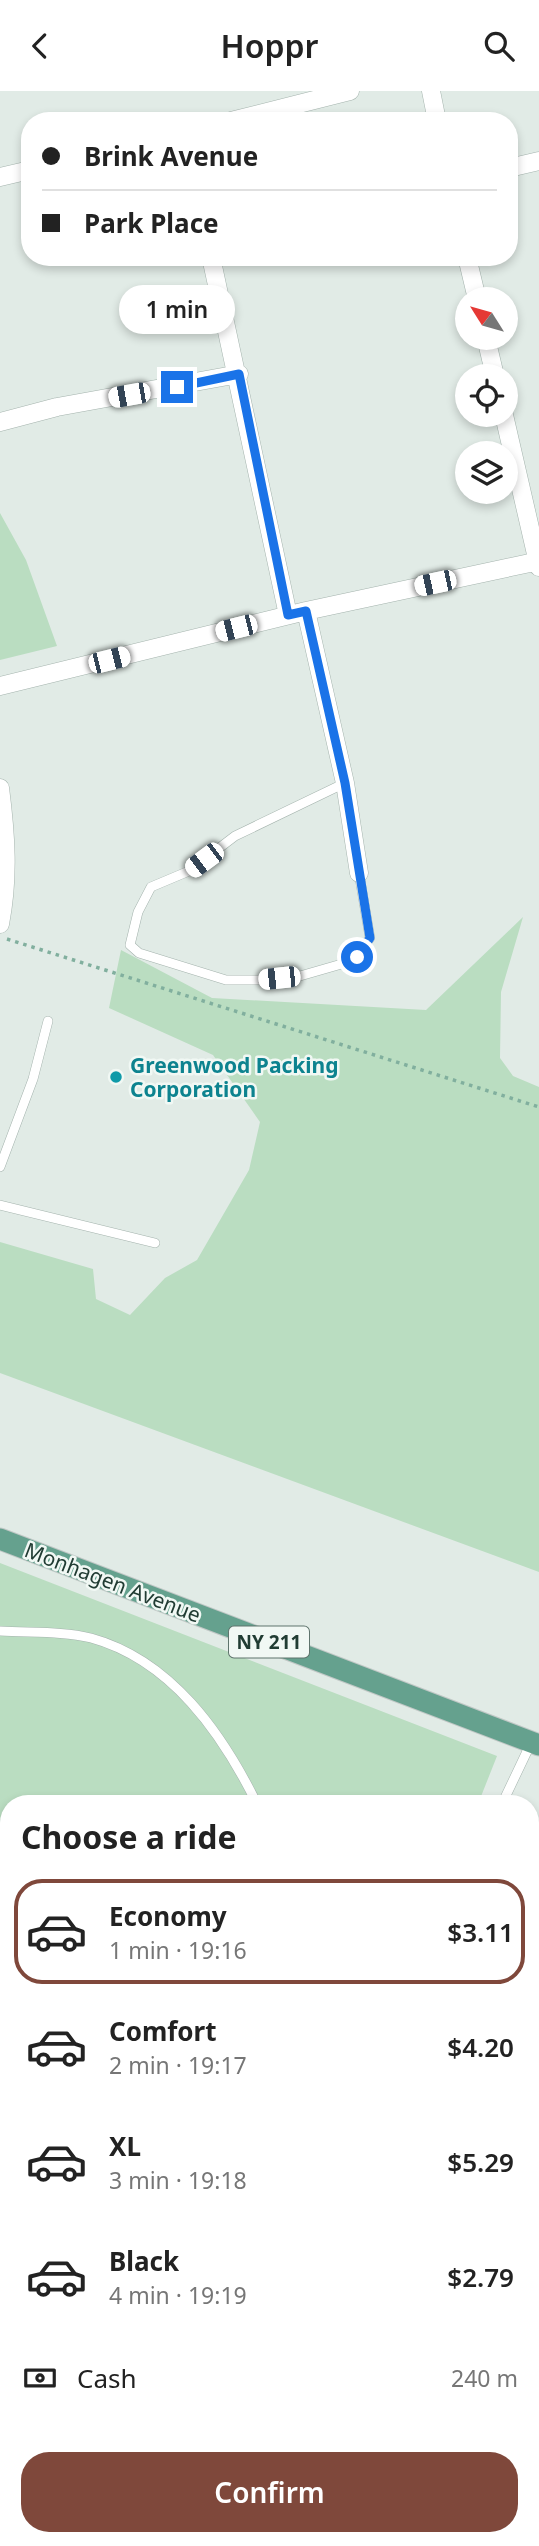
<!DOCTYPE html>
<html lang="en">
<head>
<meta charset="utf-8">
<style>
  body { margin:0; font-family:"Noto Sans",sans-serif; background:#f2f2f2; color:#222; height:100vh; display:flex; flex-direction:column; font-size:26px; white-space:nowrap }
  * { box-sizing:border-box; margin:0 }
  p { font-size:23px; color:#767676 }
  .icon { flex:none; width:38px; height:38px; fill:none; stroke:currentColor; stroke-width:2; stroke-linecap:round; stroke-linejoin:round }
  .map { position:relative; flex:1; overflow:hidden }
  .details { position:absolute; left:0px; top:1704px; width:539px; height:751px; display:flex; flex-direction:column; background:#fff; border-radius:28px 28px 0 0; box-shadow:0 4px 10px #0003 }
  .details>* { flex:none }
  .top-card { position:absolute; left:21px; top:21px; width:497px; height:154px; border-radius:28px; box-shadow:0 4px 10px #0003; display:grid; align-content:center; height:154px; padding:0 21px; background:#fff }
  .needle { width:46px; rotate:307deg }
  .tools { position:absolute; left:455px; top:196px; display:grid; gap:14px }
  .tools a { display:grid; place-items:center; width:63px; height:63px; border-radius:50%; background:#fff; box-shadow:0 4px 10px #0003; font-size:35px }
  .end { position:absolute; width:32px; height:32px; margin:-16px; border:9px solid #1a73e8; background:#fff; box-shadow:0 0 0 4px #fff }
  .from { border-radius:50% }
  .bubble { position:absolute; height:49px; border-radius:24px; background:#fff; box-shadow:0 4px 10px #0003; font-size:23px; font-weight:600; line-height:49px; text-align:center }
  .car { position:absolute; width:21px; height:42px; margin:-21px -10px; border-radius:9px; box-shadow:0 0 5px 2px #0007; background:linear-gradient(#fff 24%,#345 0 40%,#fff 0 76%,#345 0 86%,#fff 0) }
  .top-card b { display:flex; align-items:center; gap:24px; height:66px; font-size:26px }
  .top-card b+b { border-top:2px solid #e0e0e0 }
  .top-card i { width:18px; height:18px; background:#222 }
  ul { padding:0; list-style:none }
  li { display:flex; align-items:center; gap:21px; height:105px; margin:0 14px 10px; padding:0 7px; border:4px solid transparent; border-radius:28px }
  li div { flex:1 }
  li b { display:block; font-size:26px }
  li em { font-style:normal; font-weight:600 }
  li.on { border-color:#7f483b }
  li>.icon { width:63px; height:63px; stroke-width:1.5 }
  h2 { padding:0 21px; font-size:32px; line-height:84px }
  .pay { display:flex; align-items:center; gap:18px; height:77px; padding:0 21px; font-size:26px }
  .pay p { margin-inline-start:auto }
  .cta { display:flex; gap:14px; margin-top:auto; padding:14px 21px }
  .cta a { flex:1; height:80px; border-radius:28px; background:#7f483b; color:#fff; font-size:28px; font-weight:600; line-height:80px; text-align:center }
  header { display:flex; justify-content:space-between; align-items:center; height:91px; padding:0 21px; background:#fff; font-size:32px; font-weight:600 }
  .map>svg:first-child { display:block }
  .built { fill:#cfdbd5 }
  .green { fill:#baddc1 }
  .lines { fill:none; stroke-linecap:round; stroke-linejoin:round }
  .lane-casing { stroke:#a4b3ad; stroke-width:10 }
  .street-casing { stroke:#a4b3ad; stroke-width:19 }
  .primary-casing { stroke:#c1c8c6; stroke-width:23 }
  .path { stroke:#81af9e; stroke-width:3.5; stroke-dasharray:3.5 5; stroke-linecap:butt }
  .lane { stroke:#fff; stroke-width:9 }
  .street { stroke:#fff; stroke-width:18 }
  .primary { stroke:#65a18e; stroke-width:21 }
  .route { stroke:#1a73e8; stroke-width:9 }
  .culture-dot { fill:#0f9aa8; stroke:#f1f8f4; stroke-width:2.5 }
  .labels { text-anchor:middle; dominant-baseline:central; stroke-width:5; stroke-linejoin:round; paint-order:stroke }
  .shield { fill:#f1f8f4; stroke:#5f746d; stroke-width:2 }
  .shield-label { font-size:19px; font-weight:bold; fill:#213c33 }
  .culture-label { font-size:21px; font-weight:bold; fill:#0d838f; stroke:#f1f8f4; text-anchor:start }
  .street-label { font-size:21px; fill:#213c33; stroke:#f1f8f4 }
</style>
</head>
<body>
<header><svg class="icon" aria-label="back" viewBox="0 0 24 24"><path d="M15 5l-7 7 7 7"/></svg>Hoppr<svg class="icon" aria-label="search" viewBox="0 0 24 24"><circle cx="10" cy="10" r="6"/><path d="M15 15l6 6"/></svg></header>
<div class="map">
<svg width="539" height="2455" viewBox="0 0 539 2455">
  <rect width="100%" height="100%" fill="#e1ebe6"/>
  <path class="built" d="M530 1885 539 1896V2455H0V2007L9 2010V2446H530Z"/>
  <path class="green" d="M0 422 26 469 57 555 0 569Z
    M523 826 501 901 500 967 513 985 539 996V1481L0 1282V1151L93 1178 96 1208 130 1224 165 1187 197 1169 249 1079 260 1031 213 964 109 917 121 859 212 907 426 919Z
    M0 1472 497 1665 478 1713H9V2010L0 2007Z"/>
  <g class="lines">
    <g class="lane-casing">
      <path id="lane" d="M345 692 235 745 189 780 151 796 138 821 130 854 139 862 226 889H259L300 885 352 870 370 847 359 782
        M0 1076 33 988 48 930
        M0 1114 155 1152
        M0 1540C29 1542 63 1540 91 1547 171 1569 222 1642 257 1713
        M502 1713 531 1652
        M530 1869 539 1870
        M409 2455 410 2446"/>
    </g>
    <g class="street-casing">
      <path id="street" d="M431 0 437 30
        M231 30 350 0
        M509 77 539 70
        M0 86 30 79
        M211 166 288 524
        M467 166 477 208
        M486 247 495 285
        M504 324 539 476
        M0 331 57 316 239 283
        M306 520 345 692 359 782
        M0 595 306 520 539 470
        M0 697C6 744 9 786 0 833
        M530 1849 539 1861"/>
    </g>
    <g class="primary-casing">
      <path id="primary" d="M0 1448 539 1654"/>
    </g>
    <path class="path" d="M7 848 539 1016"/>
    <use href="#lane" class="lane"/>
    <use href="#street" class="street"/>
    <use href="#primary" class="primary"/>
  </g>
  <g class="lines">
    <path class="route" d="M177 296 239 283 288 524 306 520 345 692 370 847 357 866"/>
  </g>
  <circle class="culture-dot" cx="116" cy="986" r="7"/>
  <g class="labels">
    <rect class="shield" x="229" y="1535.5" width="80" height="31" rx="5"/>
    <g class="shield-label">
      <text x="269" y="1551">NY 211</text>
    </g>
    <g class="culture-label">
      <text x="130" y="974">Greenwood Packing<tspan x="130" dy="24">Corporation</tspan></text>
    </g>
    <g class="street-label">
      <text transform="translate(113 1491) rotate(21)">Monhagen Avenue</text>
    </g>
  </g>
</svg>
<div class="tools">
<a><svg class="needle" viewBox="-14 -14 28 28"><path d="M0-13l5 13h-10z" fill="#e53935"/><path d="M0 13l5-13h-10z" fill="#767676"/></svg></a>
<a><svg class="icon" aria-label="locate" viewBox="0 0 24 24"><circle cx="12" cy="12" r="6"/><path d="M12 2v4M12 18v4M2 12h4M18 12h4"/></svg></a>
<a><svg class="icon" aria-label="layers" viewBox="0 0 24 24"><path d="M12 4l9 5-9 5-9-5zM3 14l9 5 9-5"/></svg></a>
</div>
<i class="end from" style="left:357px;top:866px"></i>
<i class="end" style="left:177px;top:296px"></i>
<div class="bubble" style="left:119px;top:194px;width:116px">1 min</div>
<i class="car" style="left:129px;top:304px;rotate:260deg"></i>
<i class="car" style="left:435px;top:492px;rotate:258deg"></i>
<i class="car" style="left:236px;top:537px;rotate:256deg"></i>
<i class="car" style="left:109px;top:569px;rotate:76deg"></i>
<i class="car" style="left:204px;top:769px;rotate:233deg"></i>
<i class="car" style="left:279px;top:887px;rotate:264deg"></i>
<div class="top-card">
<b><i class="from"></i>Brink Avenue</b>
<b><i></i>Park Place</b>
</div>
<section class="details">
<h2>Choose a ride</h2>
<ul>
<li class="on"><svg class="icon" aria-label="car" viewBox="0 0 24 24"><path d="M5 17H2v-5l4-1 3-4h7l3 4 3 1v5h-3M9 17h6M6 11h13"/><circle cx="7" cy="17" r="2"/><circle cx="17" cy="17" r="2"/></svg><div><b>Economy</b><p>1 min · 19:16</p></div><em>$3.11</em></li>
<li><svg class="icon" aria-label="car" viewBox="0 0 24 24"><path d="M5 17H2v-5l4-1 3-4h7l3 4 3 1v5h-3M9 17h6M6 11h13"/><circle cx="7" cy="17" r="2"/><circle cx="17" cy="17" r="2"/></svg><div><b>Comfort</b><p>2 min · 19:17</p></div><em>$4.20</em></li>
<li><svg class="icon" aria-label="car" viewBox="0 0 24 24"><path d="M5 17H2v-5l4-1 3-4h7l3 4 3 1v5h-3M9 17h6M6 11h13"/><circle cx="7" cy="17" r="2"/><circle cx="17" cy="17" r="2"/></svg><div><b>XL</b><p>3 min · 19:18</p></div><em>$5.29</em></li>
<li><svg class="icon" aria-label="car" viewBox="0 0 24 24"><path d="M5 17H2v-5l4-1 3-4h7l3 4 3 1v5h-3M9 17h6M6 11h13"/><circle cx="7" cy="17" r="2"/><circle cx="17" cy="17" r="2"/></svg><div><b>Black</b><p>4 min · 19:19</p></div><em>$2.79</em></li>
</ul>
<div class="pay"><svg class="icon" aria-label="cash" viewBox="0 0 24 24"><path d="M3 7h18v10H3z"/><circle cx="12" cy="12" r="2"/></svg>Cash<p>240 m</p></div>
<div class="cta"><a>Confirm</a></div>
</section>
</div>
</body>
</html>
